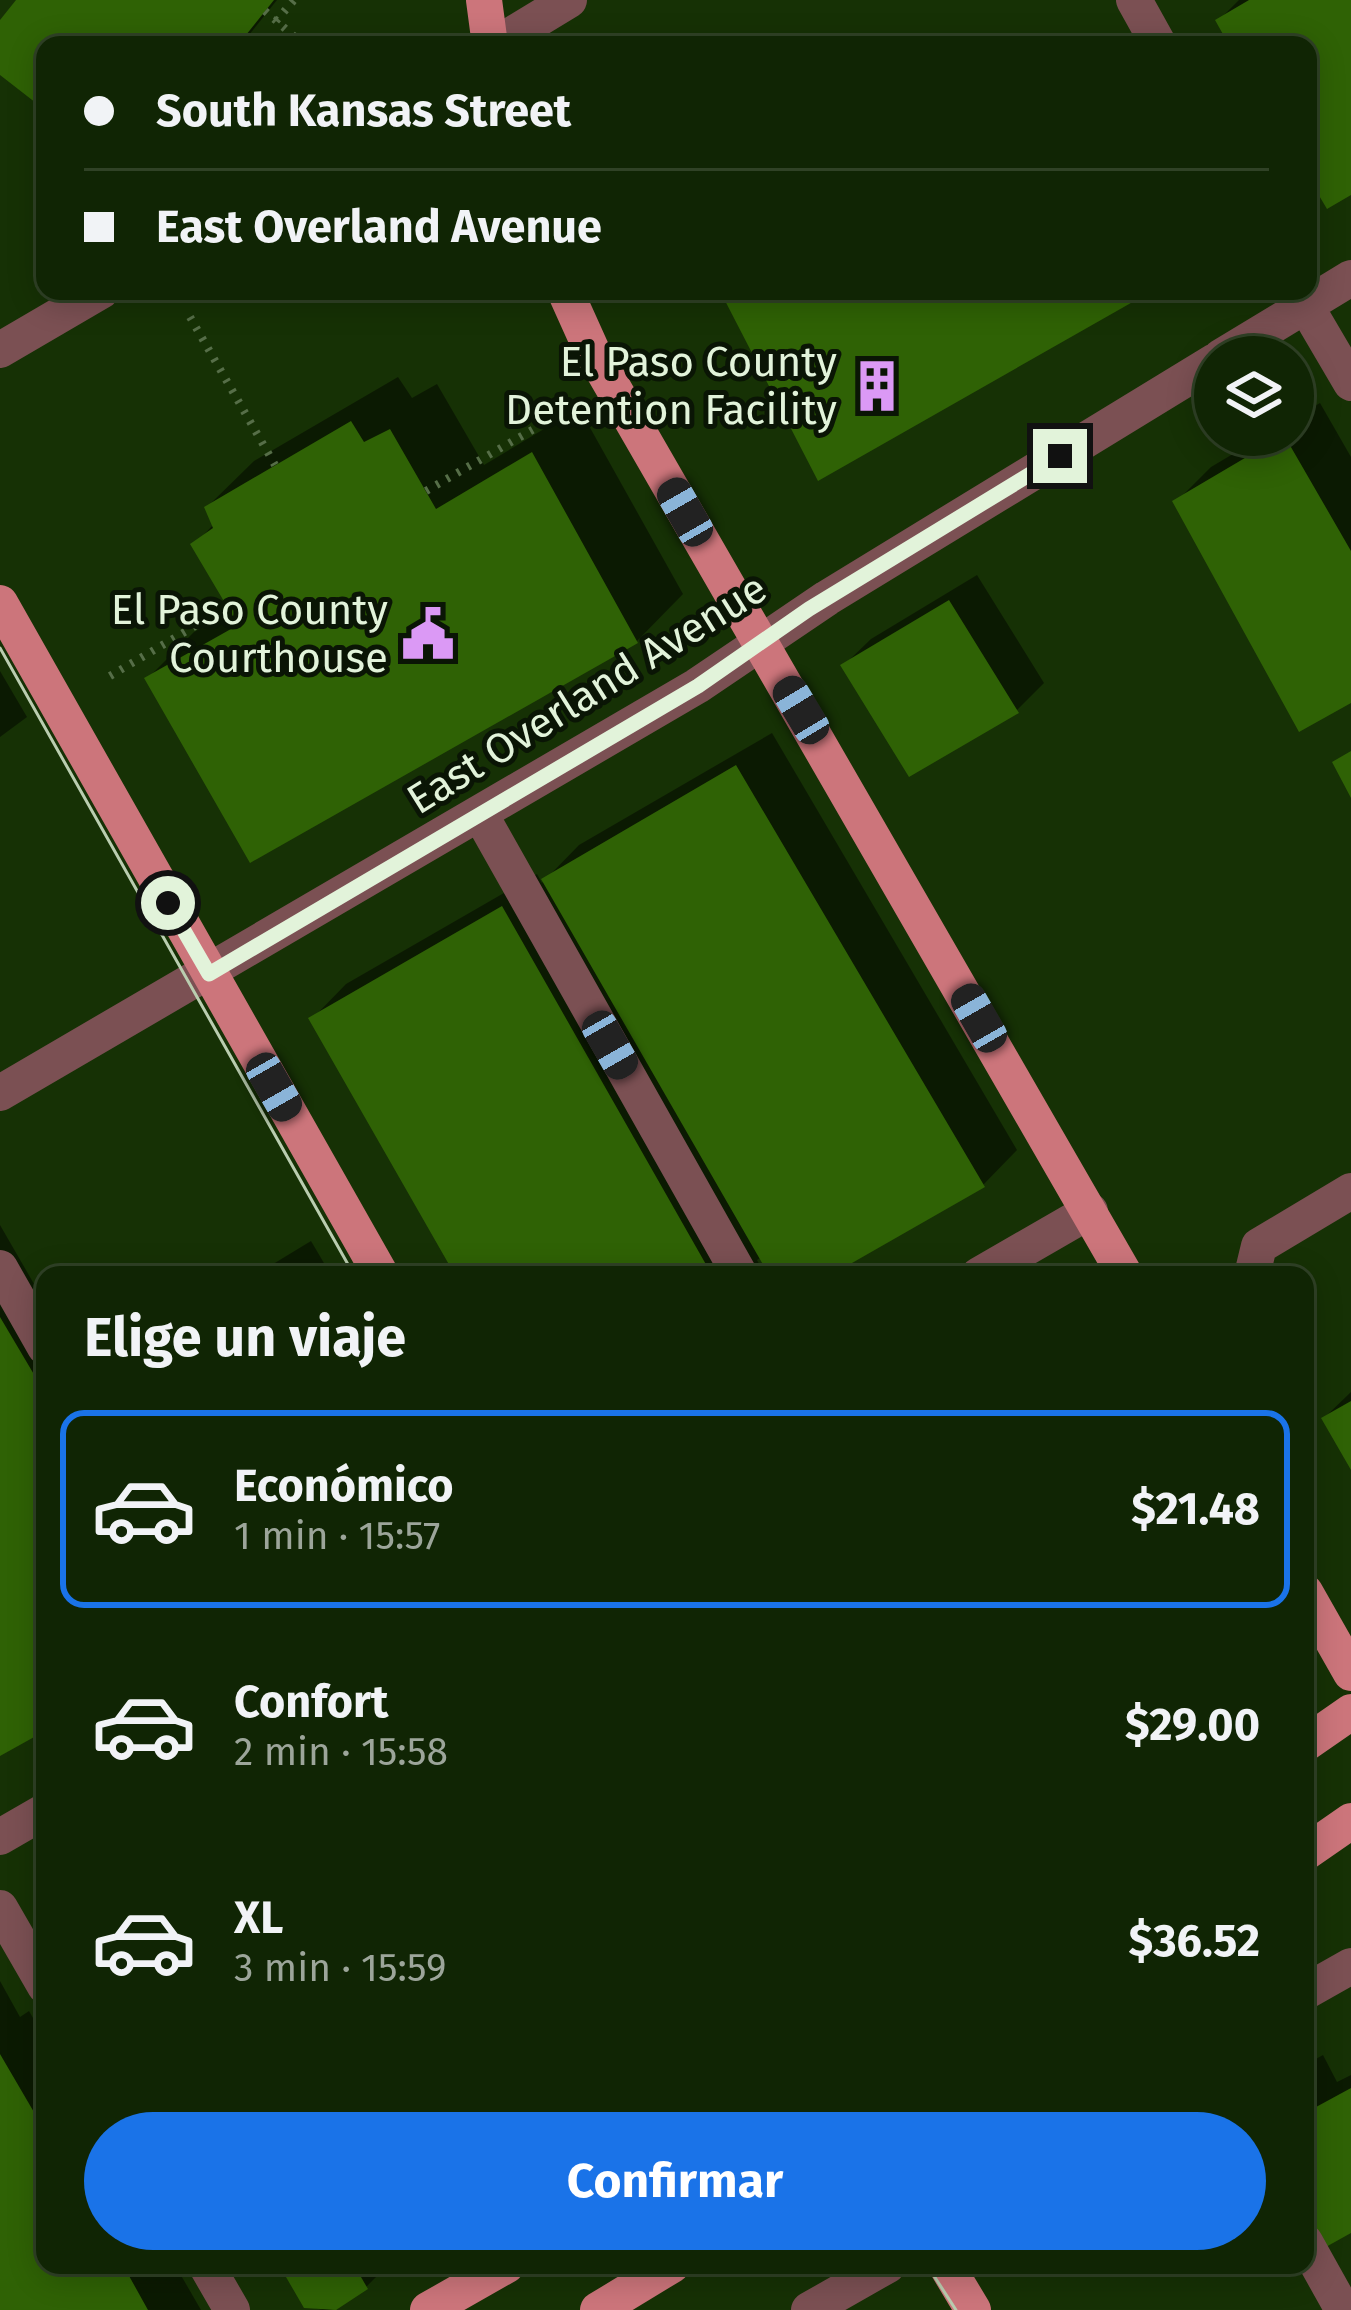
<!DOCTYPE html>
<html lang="es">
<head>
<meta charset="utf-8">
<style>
  body { margin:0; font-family:"Fira Sans",sans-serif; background:#1e3113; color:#f1f3f6; height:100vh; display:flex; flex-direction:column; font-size:45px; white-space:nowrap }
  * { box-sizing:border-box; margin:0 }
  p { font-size:39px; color:#9ca59a }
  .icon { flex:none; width:66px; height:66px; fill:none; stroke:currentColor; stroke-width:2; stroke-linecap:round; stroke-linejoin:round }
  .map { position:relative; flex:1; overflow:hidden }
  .sheet { position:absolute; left:36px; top:1266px; width:1278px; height:1008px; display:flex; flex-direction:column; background:#102504; border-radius:24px; box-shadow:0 6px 30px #0003,0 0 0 3px #304226 }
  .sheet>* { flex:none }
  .hud { position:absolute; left:36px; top:36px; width:1281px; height:264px; border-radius:24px; box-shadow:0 6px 30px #0003,0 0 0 3px #304226; display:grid; align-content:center; height:264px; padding:0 48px; background:#102504 }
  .tools { position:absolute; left:1194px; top:336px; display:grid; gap:24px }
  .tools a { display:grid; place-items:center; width:120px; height:120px; border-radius:50%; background:#102504; box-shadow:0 6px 30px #0003,0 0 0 3px #304226; font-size:60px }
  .end { position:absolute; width:54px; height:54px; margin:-27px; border:15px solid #e2f3da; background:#111; box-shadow:0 0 0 6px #111 }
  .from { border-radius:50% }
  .car { position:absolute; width:36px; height:72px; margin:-36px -18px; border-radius:15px; box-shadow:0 0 9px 3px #0007; background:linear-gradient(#222 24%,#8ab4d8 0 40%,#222 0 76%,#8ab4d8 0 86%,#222 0) }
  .hud b { display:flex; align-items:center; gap:42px; height:114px; font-size:45px }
  .hud b+b { border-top:3px solid #304226 }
  .hud i { width:30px; height:30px; background:#f1f3f6 }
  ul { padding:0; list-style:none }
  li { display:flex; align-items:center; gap:36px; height:198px; margin:0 24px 18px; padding:0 24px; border:6px solid transparent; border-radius:24px }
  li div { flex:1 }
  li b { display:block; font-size:45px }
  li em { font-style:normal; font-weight:700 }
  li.current { border-color:#1a73e8 }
  li>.icon { width:108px; height:108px; stroke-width:1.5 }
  h2 { padding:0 48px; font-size:54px; line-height:144px }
  .button { display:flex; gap:24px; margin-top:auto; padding:24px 48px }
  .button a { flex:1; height:138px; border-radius:72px; background:#1a73e8; color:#fff; font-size:48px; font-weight:700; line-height:138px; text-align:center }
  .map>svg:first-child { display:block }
  .shadow { fill:#0007 }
  .building { fill:#2f6205 }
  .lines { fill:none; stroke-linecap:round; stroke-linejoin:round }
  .path { stroke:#566e48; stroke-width:8; stroke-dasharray:3 9; stroke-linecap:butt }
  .minor { stroke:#7b5053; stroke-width:36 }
  .major { stroke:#cc757b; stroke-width:36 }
  .tram { stroke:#bacdb0; stroke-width:3 }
  .route { stroke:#e2f3da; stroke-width:15 }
  .labels { text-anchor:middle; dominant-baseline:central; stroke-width:10; stroke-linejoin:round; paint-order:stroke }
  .poi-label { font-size:42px; fill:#e2f3da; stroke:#0a1505; text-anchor:end }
  .street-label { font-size:42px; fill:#e2f3da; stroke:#0a1505 }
</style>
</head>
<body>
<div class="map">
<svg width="1351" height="2310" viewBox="0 0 1351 2310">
  <rect width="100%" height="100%" fill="#163105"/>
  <path class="shadow" d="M20 0H277L241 45H45V107L0 71V25Z
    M1239 0H1351V191L1308 172V45H1233L1218 21Z
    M398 377 412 398 437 384 484 465 579 408 683 594 637 641 147 679 194 632 233 611 194 545 214 524 207 507 254 461Z
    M1320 403 1351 457V700L1176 502 1211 467 1265 435H1293V419Z
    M977 575 1044 683 1017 710 844 665 871 639Z
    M0 671 27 717 0 737Z
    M772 733 1017 1150 983 1185 825 1275H772L762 1257 757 1260 765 1275H458L312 1019 346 984 537 874 542 883 579 845Z
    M0 1225 45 1303V1727L0 1753Z
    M311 1241 331 1275H255Z
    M1351 1392V1464L1324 1418Z
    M0 1981 20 2017 29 2011 45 2039V2265H175L201 2310H0Z
    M1323 2055 1337 2082 1351 2075V2230L1305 2206V2065Z
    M283 2265H382L384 2269 366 2287 331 2310H323L306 2306Z"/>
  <path class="building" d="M16 0H274L238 45H45V110L0 75V20Z
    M1249 0H1351V195L1327 209 1308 177V45H1229L1215 20Z
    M720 291H1152L818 481Z
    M351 421 364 442 390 429 436 509 532 452 638 643 250 863 144 678 238 625 190 544 213 528 204 507Z
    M1284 435 1351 551V703L1299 732 1172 501Z
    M949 600 1019 713 909 777 840 665Z
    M1351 751V798L1332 762Z
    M736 765 985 1187 831 1275H769L541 879Z
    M502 906 712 1275H455L308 1018Z
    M0 1317 45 1393V1731L0 1756Z
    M1351 1401V1470L1321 1418Z
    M0 2054 45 2131V2265H123L148 2310H0Z
    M1351 2088V2233L1324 2248 1305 2213V2113Z
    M279 2265H354L368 2289 336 2310 304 2308Z"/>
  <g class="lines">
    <path class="path" d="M265 11 304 45
      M276 21 294 0
      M190 317 275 465
      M426 491 546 422
      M110 676 227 607"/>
    <path class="minor" d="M1134 0 1159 45
      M495 45 569 0
      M1297 291 1351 383
      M0 350 101 291
      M1221 357 1351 278
      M480 814 740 1275
      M0 1093 697 686 827 598 1215 361
      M0 1268 45 1347
      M979 1275 1090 1211
      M1252 1275 1259 1246 1351 1191
      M0 1837 45 1811
      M0 1908 45 1986
      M1305 1992 1351 1966
      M1305 2242 1343 2310
      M206 2265 232 2310
      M809 2310 888 2265"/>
    <path class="major" d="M484 0 490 45
      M565 291 592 351 1125 1275
      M0 603 381 1275
      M1305 1592 1351 1673
      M1305 1744 1351 1712
      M1305 1853 1351 1821
      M946 2265 973 2310
      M428 2310 507 2265
      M598 2310 672 2265"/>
    <path class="tram" d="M0 648 354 1275
      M927 2265 956 2310"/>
  </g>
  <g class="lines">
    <path class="route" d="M168 903 209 974 698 686 809 609 1060 456"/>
  </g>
  <defs>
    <g id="building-bare" transform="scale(4.14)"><path d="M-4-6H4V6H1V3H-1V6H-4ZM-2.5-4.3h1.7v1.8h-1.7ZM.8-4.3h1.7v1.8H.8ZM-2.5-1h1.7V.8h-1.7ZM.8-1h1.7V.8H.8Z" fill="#db99f5" stroke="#0a1505" stroke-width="2.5" paint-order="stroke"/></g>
    <g id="civic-bare" transform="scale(4.14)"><path d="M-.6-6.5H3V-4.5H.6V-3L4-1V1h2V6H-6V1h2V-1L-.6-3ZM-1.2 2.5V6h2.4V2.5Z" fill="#db99f5" stroke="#0a1505" stroke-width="2.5" paint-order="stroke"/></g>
  </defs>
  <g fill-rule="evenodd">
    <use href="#building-bare" x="877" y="386"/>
    <use href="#civic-bare" x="428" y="634"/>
  </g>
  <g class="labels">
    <g class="poi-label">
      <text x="837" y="362">El Paso County<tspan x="837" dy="48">Detention Facility</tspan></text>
      <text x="388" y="610">El Paso County<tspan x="388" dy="48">Courthouse</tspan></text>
    </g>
    <g class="street-label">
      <text transform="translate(587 694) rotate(-32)">East Overland Avenue</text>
    </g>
  </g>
</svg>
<div class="tools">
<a><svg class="icon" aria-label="layers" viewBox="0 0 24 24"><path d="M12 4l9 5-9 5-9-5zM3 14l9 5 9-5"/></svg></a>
</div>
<i class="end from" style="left:168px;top:903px"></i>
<i class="end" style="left:1060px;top:456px"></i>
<i class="car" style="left:685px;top:512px;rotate:330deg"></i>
<i class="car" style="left:801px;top:710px;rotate:329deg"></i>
<i class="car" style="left:979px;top:1018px;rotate:330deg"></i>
<i class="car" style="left:610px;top:1045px;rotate:150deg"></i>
<i class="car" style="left:274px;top:1087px;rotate:150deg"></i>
<div class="hud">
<b><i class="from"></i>South Kansas Street</b>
<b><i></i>East Overland Avenue</b>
</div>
<section class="sheet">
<h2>Elige un viaje</h2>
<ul>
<li class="current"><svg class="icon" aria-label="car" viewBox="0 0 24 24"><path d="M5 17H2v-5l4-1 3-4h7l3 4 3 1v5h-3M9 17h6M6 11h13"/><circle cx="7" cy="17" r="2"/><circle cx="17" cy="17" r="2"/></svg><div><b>Económico</b><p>1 min · 15:57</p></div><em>$21.48</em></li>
<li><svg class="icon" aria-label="car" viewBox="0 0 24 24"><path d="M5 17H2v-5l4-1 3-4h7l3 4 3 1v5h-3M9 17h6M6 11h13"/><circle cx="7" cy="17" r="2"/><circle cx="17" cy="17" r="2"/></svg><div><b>Confort</b><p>2 min · 15:58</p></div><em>$29.00</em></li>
<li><svg class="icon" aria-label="car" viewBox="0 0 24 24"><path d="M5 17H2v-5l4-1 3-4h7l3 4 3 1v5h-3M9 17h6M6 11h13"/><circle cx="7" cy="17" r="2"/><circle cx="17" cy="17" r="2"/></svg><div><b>XL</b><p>3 min · 15:59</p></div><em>$36.52</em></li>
</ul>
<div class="button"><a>Confirmar</a></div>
</section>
</div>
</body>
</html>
